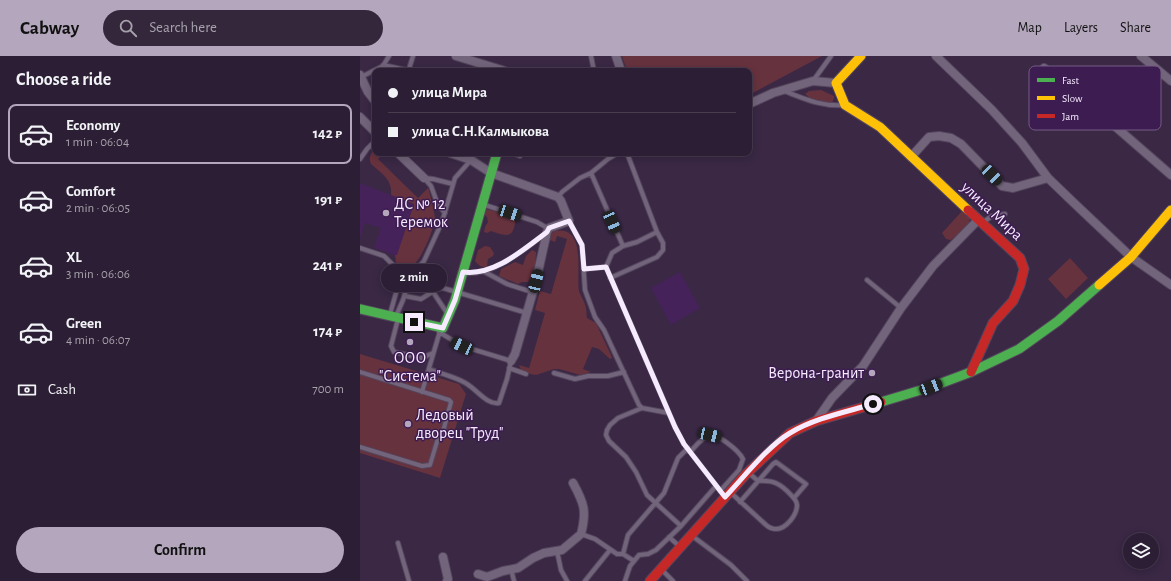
<!DOCTYPE html>
<html lang="en">
<head>
<meta charset="utf-8">
<style>
  body { margin:0; font-family:"Alegreya Sans",sans-serif; background:#34273c; color:#f1f3f6; height:100vh; display:flex; flex-direction:column; font-size:15px; white-space:nowrap }
  * { box-sizing:border-box; margin:0 }
  p { font-size:13px; color:#a6a2ac }
  .icon { flex:none; width:22px; height:22px; fill:none; stroke:currentColor; stroke-width:2; stroke-linecap:round; stroke-linejoin:round }
  .map { position:relative; flex:1; overflow:hidden }
  .panel { display:flex; flex-direction:column; background:#2c1e34; width:360px }
  .panel>* { flex:none }
  .guide { position:absolute; left:12px; top:12px; width:380px; height:88px; border-radius:8px; box-shadow:0 2px 10px #0003,0 0 0 1px #483c4f; display:grid; align-content:center; height:88px; padding:0 16px; background:#2c1e34 }
  .tools { position:absolute; left:763px; top:477px; display:grid; gap:8px }
  .tools a { display:grid; place-items:center; width:36px; height:36px; border-radius:50%; background:#2c1e34; box-shadow:0 2px 10px #0003,0 0 0 1px #483c4f; font-size:20px }
  .end { position:absolute; width:18px; height:18px; margin:-9px; border:5px solid #f6ebfe; background:#111; box-shadow:0 0 0 2px #111 }
  .from { border-radius:50% }
  .bubble { position:absolute; height:28px; border-radius:14px; background:#2c1e34; box-shadow:0 2px 10px #0003,0 0 0 1px #483c4f; font-size:13px; font-weight:600; line-height:28px; text-align:center }
  .car { position:absolute; width:12px; height:24px; margin:-12px -6px; border-radius:5px; box-shadow:0 0 3px 1px #0007; background:linear-gradient(#222 24%,#8ab4d8 0 40%,#222 0 76%,#8ab4d8 0 86%,#222 0) }
  .guide b { display:flex; align-items:center; gap:14px; height:38px; font-size:15px }
  .guide b+b { border-top:1px solid #483c4f }
  .guide i { width:10px; height:10px; background:#f1f3f6 }
  ul { padding:0; list-style:none }
  li { display:flex; align-items:center; gap:12px; height:60px; margin:0 8px 6px; padding:0 8px; border:2px solid transparent; border-radius:8px }
  li div { flex:1 }
  li b { display:block; font-size:15px }
  li em { font-style:normal; font-weight:600 }
  li.active { border-color:#b4a7bd }
  li>.icon { width:36px; height:36px; stroke-width:1.5 }
  h2 { padding:0 16px; font-size:18px; line-height:48px }
  .pay { display:flex; align-items:center; gap:10px; height:44px; padding:0 16px; font-size:15px }
  .pay p { margin-inline-start:auto }
  .button { display:flex; gap:8px; margin-top:auto; padding:8px 16px }
  .button a { flex:1; height:46px; border-radius:24px; background:#b4a7bd; color:#111; font-size:16px; font-weight:600; line-height:46px; text-align:center }
  header { display:flex; align-items:center; gap:24px; box-sizing:border-box; height:56px; padding:0 20px; background:#b4a7bd; color:#111 }
  header strong { font-size:19px }
  nav { display:flex; gap:22px; margin-inline-start:auto; font-size:14px }
  .search { width:280px; height:36px; background:#34273c; display:flex; align-items:center; gap:10px; box-sizing:border-box; padding:0 14px; border-radius:22px; color:#a6a2ac; font-size:15px }
  main { display:flex; flex:1; min-height:0 }
  .map>svg:first-child { display:block }
  .built { fill:#45235a }
  .green { fill:#66323e }
  .lines { fill:none; stroke-linecap:round; stroke-linejoin:round }
  .lane-casing { stroke:#54455c; stroke-width:6 }
  .street-casing { stroke:#54455c; stroke-width:10 }
  .fast-casing { stroke:#54455c; stroke-width:11 }
  .slow-casing { stroke:#54455c; stroke-width:11 }
  .jam-casing { stroke:#54455c; stroke-width:11 }
  .lane { stroke:#72647b; stroke-width:4 }
  .street { stroke:#72647b; stroke-width:8 }
  .fast { stroke:#4caf50; stroke-width:9 }
  .slow { stroke:#ffc107; stroke-width:9 }
  .jam { stroke:#c62828; stroke-width:9 }
  .route { stroke:#f6ebfe; stroke-width:5 }
  .poi-dot { fill:#b4a7bd; stroke:#3d1c51; stroke-width:1.5 }
  .labels { text-anchor:middle; dominant-baseline:central; stroke-width:3; stroke-linejoin:round; paint-order:stroke }
  .poi-label { font-size:16px; fill:#f6ebfe; stroke:#3d1c51; text-anchor:start }
  .street-label { font-size:16px; fill:#f6ebfe; stroke:#3d1c51 }
  .key { fill:#3d1c51; stroke:#745a85; stroke-width:1 }
  .key-label { font-size:11px; fill:#f6ebfe }
</style>
</head>
<body>
<header>
<strong>Cabway</strong>
<div class="search"><svg class="icon" aria-label="search" viewBox="0 0 24 24"><circle cx="10" cy="10" r="6"/><path d="M15 15l6 6"/></svg>Search here</div>
<nav><a>Map</a><a>Layers</a><a>Share</a></nav>
</header>
<main>
<section class="panel">
<h2>Choose a ride</h2>
<ul>
<li class="active"><svg class="icon" aria-label="car" viewBox="0 0 24 24"><path d="M5 17H2v-5l4-1 3-4h7l3 4 3 1v5h-3M9 17h6M6 11h13"/><circle cx="7" cy="17" r="2"/><circle cx="17" cy="17" r="2"/></svg><div><b>Economy</b><p>1 min · 06:04</p></div><em>142 ₽</em></li>
<li><svg class="icon" aria-label="car" viewBox="0 0 24 24"><path d="M5 17H2v-5l4-1 3-4h7l3 4 3 1v5h-3M9 17h6M6 11h13"/><circle cx="7" cy="17" r="2"/><circle cx="17" cy="17" r="2"/></svg><div><b>Comfort</b><p>2 min · 06:05</p></div><em>191 ₽</em></li>
<li><svg class="icon" aria-label="car" viewBox="0 0 24 24"><path d="M5 17H2v-5l4-1 3-4h7l3 4 3 1v5h-3M9 17h6M6 11h13"/><circle cx="7" cy="17" r="2"/><circle cx="17" cy="17" r="2"/></svg><div><b>XL</b><p>3 min · 06:06</p></div><em>241 ₽</em></li>
<li><svg class="icon" aria-label="car" viewBox="0 0 24 24"><path d="M5 17H2v-5l4-1 3-4h7l3 4 3 1v5h-3M9 17h6M6 11h13"/><circle cx="7" cy="17" r="2"/><circle cx="17" cy="17" r="2"/></svg><div><b>Green</b><p>4 min · 06:07</p></div><em>174 ₽</em></li>
</ul>
<div class="pay"><svg class="icon" aria-label="cash" viewBox="0 0 24 24"><path d="M3 7h18v10H3z"/><circle cx="12" cy="12" r="2"/></svg>Cash<p>700 m</p></div>
<div class="button"><a>Confirm</a></div>
</section>
<div class="map">
<svg width="811" height="525" viewBox="0 0 811 525">
  <rect width="100%" height="100%" fill="#3a2845"/>
  <path class="built" d="M0 127 54 148 37 200 14 192 21 172 5 167 0 183Z
    M320 216 340 252 311 269 291 232Z"/>
  <path class="green" d="M262 0H462L389 39V15H267Z
    M461 34 474 40V42L472 47 470 48 450 42 445 38 449 35Z
    M15 92V97H24L18 103 58 142 68 132C70 137 75 158 75 162 74 174 60 207 50 212 45 214 39 211 36 208L35 199H37L54 148 31 139C33 124 21 117 11 108 8 102 11 97 15 92Z
    M127 153 155 161C157 167 155 161 155 167 153 184 143 179 131 175L127 177 124 176 125 171 128 166 127 161 124 158Z
    M603 154C620 165 600 177 591 184L586 183 582 177Z
    M195 175C227 169 216 218 219 235 221 241 225 246 226 252 227 256 226 258 227 262L236 267 251 299 252 302 250 303 239 293 232 291 223 313 231 316 220 319 199 313H194L176 319 170 318 161 314 159 309 169 312 185 257 175 254 180 235 191 238 207 183 197 180 195 186 190 184 192 177Z
    M125 190 130 191 134 197 133 200 128 203 127 211C122 212 118 209 115 205L118 194Z
    M172 194 176 196C176 206 174 218 168 226H162L158 228 139 220 141 213 155 206 163 209 166 200Z
    M710 202 728 222 706 243 688 223Z
    M0 298 99 328 106 338 80 422 0 397Z"/>
  <g class="lines">
    <g class="lane-casing">
      <path id="lane" d="M231 0 234 15
        M23 9 46 14 49 13 53 0
        M1 21 23 10 29 0
        M453 25 471 0
        M424 35C445 43 462 51 485 49
        M152 97 160 100
        M267 97 297 176
        M0 103 7 93 15 85
        M231 117 263 190
        M64 122 71 130 78 149 85 157
        M65 122 73 123 93 128
        M198 141 202 136 220 122 231 117 248 103 258 97
        M122 148 177 166 189 173
        M209 165 222 189 225 234 235 261 244 274 279 349 282 352 309 357
        M622 167 632 160 645 158
        M0 192 24 200 37 213 50 220
        M246 211 252 197 263 190 277 186 297 176 303 187V194L297 201 250 222
        M224 213 246 211 315 371 324 388 365 441
        M123 215 147 228 172 236
        M103 217C134 220 163 194 186 177
        M507 224 541 252
        M73 236 87 257
        M45 240 61 243 77 233 83 232 167 257
        M30 258 36 237
        M36 260 43 244 50 220 64 205 82 166 95 122 111 104 112 97
        M38 263 31 290 34 296 62 302 73 297
        M149 312 166 318
        M69 313C79 317 99 322 107 328 117 334 127 349 139 347L147 323 151 305 102 290 79 276
        M0 316 89 344 91 346 84 372 79 379 70 409 62 410 0 391
        M194 317 215 323 228 320H248L264 316
        M62 336 80 275
        M282 352 258 362 250 369 247 374 246 379 249 385 266 401 276 416 287 439 321 470 356 430
        M330 396C335 391 341 383 347 380 356 375 379 395 383 403L379 414 360 435
        M370 436 405 468C408 471 412 473 416 473 426 473 437 459 437 449 437 445 434 442 431 439 421 428 414 424 398 425L389 417
        M380 446 413 408 416 406 446 428 434 442
        M221 478 235 483 257 498H263L274 505
        M331 479 371 509 387 525
        M309 481 319 490
        M38 487 49 525
        M197 495 201 514 207 525
        M263 498 268 479 304 437 318 402 328 392
        M151 513 154 525
        M302 514 313 525
        M225 525 250 494
        M265 525 270 510 279 499 288 498 296 494 321 470"/>
    </g>
    <g class="street-casing">
      <path id="street" d="M96 0 145 15
        M256 0 261 15
        M576 0 632 54 662 87 688 122 714 147 771 201 811 229
        M781 0 811 25
        M684 12 734 52 811 119
        M0 19 8 36 15 45
        M389 48 413 37 453 25 476 27
        M0 61 15 76
        M38 97 64 122
        M90 97 111 104 131 117 198 141 201 145 209 165 189 172 187 176 176 225 155 298 151 305
        M551 101 569 81 579 80 591 82 601 88 642 130 653 132 688 122
        M456 365 472 342 503 310 541 252 573 210 618 164
        M83 501 88 523 87 525
        M118 518 127 521 143 515 158 512 173 502 184 497 202 494 221 478C227 455 224 447 213 427"/>
    </g>
    <g class="fast-casing">
      <path id="fast" d="M0 253 83 272 95 244 137 97
        M521 346 571 331 611 316 659 293 698 265 739 229"/>
    </g>
    <g class="slow-casing">
      <path id="slow" d="M501 0 476 27 485 49 520 71 608 154
        M739 229 771 201 811 154"/>
    </g>
    <g class="jam-casing">
      <path id="jam" d="M608 154 660 202 664 213 660 229 653 245 633 267 611 316
        M290 525 386 418 430 377 456 365 521 346"/>
    </g>
    <use href="#lane" class="lane"/>
    <use href="#street" class="street"/>
    <use href="#fast" class="fast"/>
    <use href="#slow" class="slow"/>
    <use href="#jam" class="jam"/>
  </g>
  <g class="lines">
    <path class="route" d="M54 266 83 272 95 244 103 216C134 220 163 194 187 176L189 172 209 165 222 189 224 213 246 211 315 371 324 388 365 441C383 422 408 390 430 377 455 362 486 356 513 348"/>
  </g>
  <g class="poi-dot">
    <circle cx="26" cy="157" r="4"/>
    <circle cx="50" cy="286" r="4"/>
    <circle cx="512" cy="317" r="4"/>
    <circle cx="48" cy="368" r="4"/>
  </g>
  <g class="labels">
    <g class="poi-label">
      <text x="34" y="148">ДС № 12<tspan x="34" dy="18">Теремок</tspan></text>
      <text x="50" y="302" text-anchor="middle">ООО<tspan x="50" dy="18">"Система"</tspan></text>
      <text x="504" y="317" text-anchor="end">Верона-гранит</text>
      <text x="56" y="359">Ледовый<tspan x="56" dy="18">дворец "Труд"</tspan></text>
    </g>
    <g class="street-label">
      <text transform="translate(632 155) rotate(43)">улица Мира</text>
    </g>
  </g>
  <rect x="669" y="10" width="132" height="64" rx="6" class="key"/>
  <rect x="677" y="22" width="18" height="4" fill="#4caf50"/>
  <rect x="677" y="40" width="18" height="4" fill="#ffc107"/>
  <rect x="677" y="58" width="18" height="4" fill="#c62828"/>
  <g class="key-label">
    <text x="702" y="28">Fast</text>
    <text x="702" y="46">Slow</text>
    <text x="702" y="64">Jam</text>
  </g>
</svg>
<div class="tools">
<a><svg class="icon" aria-label="layers" viewBox="0 0 24 24"><path d="M12 4l9 5-9 5-9-5zM3 14l9 5 9-5"/></svg></a>
</div>
<i class="end from" style="left:513px;top:348px"></i>
<i class="end" style="left:54px;top:266px"></i>
<div class="bubble" style="left:21px;top:208px;width:66px">2 min</div>
<i class="car" style="left:632px;top:119px;rotate:136deg"></i>
<i class="car" style="left:150px;top:157px;rotate:108deg"></i>
<i class="car" style="left:252px;top:166px;rotate:156deg"></i>
<i class="car" style="left:176px;top:225px;rotate:13deg"></i>
<i class="car" style="left:102px;top:290px;rotate:295deg"></i>
<i class="car" style="left:571px;top:331px;rotate:69deg"></i>
<i class="car" style="left:350px;top:379px;rotate:103deg"></i>
<div class="guide">
<b><i class="from"></i>улица Мира</b>
<b><i></i>улица С.Н.Калмыкова</b>
</div>
</div>
</main>
</body>
</html>
